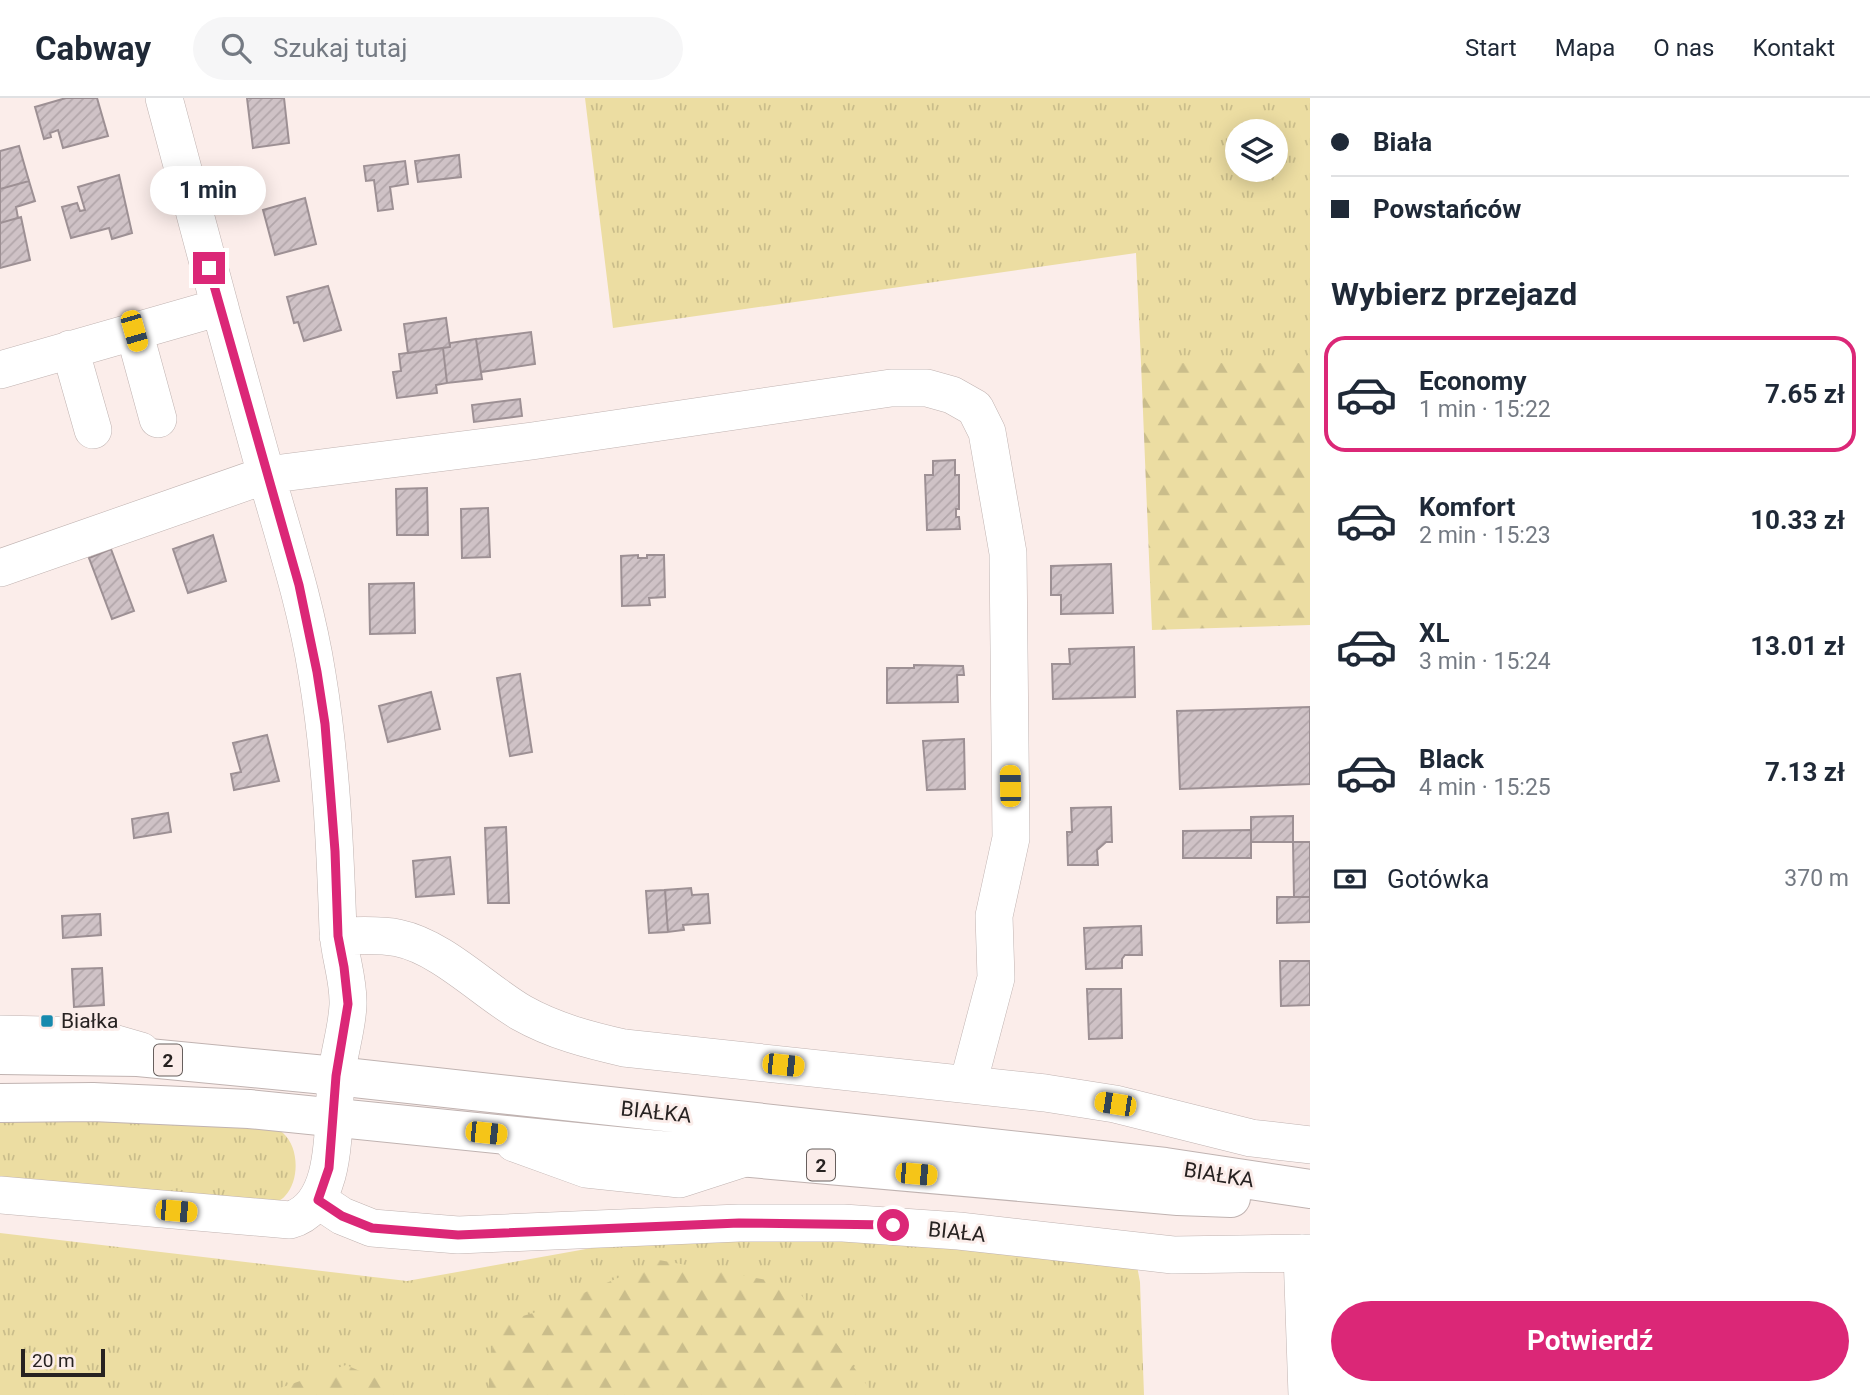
<!DOCTYPE html>
<html lang="pl">
<head>
<meta charset="utf-8">
<style>
  body { margin:0; font-family:Roboto,sans-serif; background:#f6f6f7; color:#1f2937; height:100vh; display:flex; flex-direction:column; font-size:26px; white-space:nowrap }
  * { box-sizing:border-box; margin:0 }
  p { font-size:23px; color:#747a83 }
  .icon { flex:none; width:38px; height:38px; fill:none; stroke:currentColor; stroke-width:2; stroke-linecap:round; stroke-linejoin:round }
  .map { position:relative; flex:1; overflow:hidden }
  .panel { display:flex; flex-direction:column; background:#fff; width:560px }
  .panel>* { flex:none }
  .hud { display:grid; align-content:center; height:154px; padding:0 21px; background:#fff }
  .buttons { position:absolute; left:1225px; top:21px; display:grid; gap:14px }
  .buttons a { display:grid; place-items:center; width:63px; height:63px; border-radius:50%; background:#fff; box-shadow:0 4px 18px #0003; font-size:35px }
  .scale { position:absolute; left:21px; bottom:18px; width:84px; box-sizing:border-box; padding-left:7px; border:4px solid #272221; border-top:0; font-size:19px; line-height:24px; white-space:nowrap; color:#272221; -webkit-text-stroke:5px #fbedea; paint-order:stroke }
  .end { position:absolute; width:32px; height:32px; margin:-16px; border:9px solid #db2777; background:#fff; box-shadow:0 0 0 4px #fff }
  .from { border-radius:50% }
  .bubble { position:absolute; height:49px; border-radius:24px; background:#fff; box-shadow:0 4px 18px #0003; font-size:23px; font-weight:700; line-height:49px; text-align:center }
  .car { position:absolute; width:21px; height:42px; margin:-21px -10px; border-radius:9px; box-shadow:0 0 5px 2px #0007; background:linear-gradient(#f5c518 24%,#345 0 40%,#f5c518 0 76%,#345 0 86%,#f5c518 0) }
  .hud b { display:flex; align-items:center; gap:24px; height:66px; font-size:26px }
  .hud b+b { border-top:2px solid #e0e1e3 }
  .hud i { width:18px; height:18px; background:#1f2937 }
  ul { padding:0; list-style:none }
  li { display:flex; align-items:center; gap:21px; height:116px; margin:0 14px 10px; padding:0 7px; border:4px solid transparent; border-radius:21px }
  li div { flex:1 }
  li b { display:block; font-size:26px }
  li em { font-style:normal; font-weight:700 }
  li.active { border-color:#db2777 }
  li>.icon { width:63px; height:63px; stroke-width:1.5 }
  h2 { padding:0 21px; font-size:32px; line-height:84px }
  .pay { display:flex; align-items:center; gap:18px; height:77px; padding:0 21px; font-size:26px }
  .pay p { margin-inline-start:auto }
  .button { display:flex; gap:14px; margin-top:auto; padding:14px 21px }
  .button a { flex:1; height:80px; border-radius:42px; background:#db2777; color:#fff; font-size:28px; font-weight:700; line-height:80px; text-align:center }
  header { display:flex; align-items:center; gap:42px; box-sizing:border-box; height:98px; padding:0 35px; background:#fff; border-bottom:2px solid #e0e1e3 }
  header strong { font-size:33px }
  nav { display:flex; gap:38px; margin-inline-start:auto; font-size:24px }
  .search { width:490px; height:63px; background:#f6f6f7; display:flex; align-items:center; gap:18px; box-sizing:border-box; padding:0 24px; border-radius:38px; color:#747a83; font-size:26px }
  main { display:flex; flex:1; min-height:0 }
  .map>svg:first-child { display:block }
  .grass { fill:url(#grass-tufts); fill-rule:evenodd }
  .forest { fill:url(#forest-firs) }
  .building { fill:url(#building-hatch); stroke:#9d9094; stroke-width:2 }
  .lines { fill:none; stroke-linecap:round; stroke-linejoin:round }
  .minor-casing { stroke:#c0b3b1; stroke-width:38 }
  .highway-casing { stroke:#c0b3b1; stroke-width:40 }
  .minor { stroke:#fff; stroke-width:37 }
  .highway { stroke:#fff; stroke-width:38 }
  .route { stroke:#db2777; stroke-width:9 }
  .poi-dot { fill:#178aae; stroke:#fbedea; stroke-width:2.5 }
  .labels { text-anchor:middle; dominant-baseline:central; stroke-width:6; stroke-linejoin:round; paint-order:stroke }
  .shield { fill:#fbedea; stroke:#675f5d; stroke-width:2 }
  .shield-label { font-size:19px; font-weight:bold; fill:#272221 }
  .poi-label { font-size:21px; fill:#272221; stroke:#fbedea; text-anchor:start }
  .street-label { font-size:21px; fill:#272221; stroke:#fbedea }
</style>
</head>
<body>
<header>
<strong>Cabway</strong>
<div class="search"><svg class="icon" aria-label="search" viewBox="0 0 24 24"><circle cx="10" cy="10" r="6"/><path d="M15 15l6 6"/></svg>Szukaj tutaj</div>
<nav><a>Start</a><a>Mapa</a><a>O nas</a><a>Kontakt</a></nav>
</header>
<main>
<div class="map">
<svg width="1310" height="1297" viewBox="0 0 1310 1297">
  <defs>
    <pattern id="grass-tufts" width="24" height="20" patternUnits="userSpaceOnUse" patternTransform="scale(1.75)"><rect width="24" height="20" fill="#ecdda2"/><path d="M3 7l-1-3M5 7V3M7 7l1-3M15 17l-1-3M17 17v-4M19 17l1-3" fill="none" stroke="#cabd8b"/></pattern>
    <pattern id="forest-firs" width="22" height="20" patternUnits="userSpaceOnUse" patternTransform="scale(1.75)"><rect width="22" height="20" fill="#ecdda2"/><path d="M5 1l3.5 6h-7zM16 11l3.5 6h-7z" fill="#cabd8b"/></pattern>
    <pattern id="building-hatch" width="6" height="6" patternUnits="userSpaceOnUse" patternTransform="scale(1.75)"><rect width="6" height="6" fill="#cfc2c6"/><path d="M-1 1l2-2M0 6l6-6M5 7l2-2" fill="none" stroke="#b2a6aa"/></pattern>
  </defs>
  <rect width="100%" height="100%" fill="#fbedea"/>
  <path class="grass" d="M585 0H1310V265H1141L1136 155 613 230ZM1237 33H1276V72H1237Z
    M0 1017 263 1024C269 1027 278 1030 283 1035 299 1049 300 1082 285 1098 282 1102 275 1105 271 1107L0 1083Z
    M0 1135 407 1183 625 1144 677 1141 883 1144 1137 1168 1140 1184 1144 1297H0Z"/>
  <path class="forest" d="M1141 265H1310V527L1152 532Z
    M659 1162 794 1187 874 1297H489V1280L495 1226 547 1211Z
    M346 1267 415 1297H260Z"/>
  <path class="building" d="M66 0H97L108 38 63 50 58 32 50 35 51 39 44 41 35 9Z
    M247 0H284L289 45 253 50Z
    M19 48 29 83 0 91V53Z
    M459 57 461 79 418 84 415 63Z
    M405 63 408 86 390 89 393 111 378 113 374 82 366 83 364 68Z
    M119 77 132 135 112 141 109 130 71 140 62 109 77 105 80 113 85 112 78 89Z
    M29 83 35 103 16 109 18 120 0 125V91Z
    M305 100 316 146 275 157 263 112Z
    M21 119 30 162 0 170V125Z
    M328 188 341 232 304 243 298 224 294 225 287 199Z
    M446 220 450 249 408 255 404 226Z
    M531 234 535 266 481 274 476 241Z
    M476 241 482 281 447 285 443 250 450 249V245Z
    M443 250 447 285 436 287 437 295 397 300 393 274 401 273 399 256Z
    M520 301 522 318 474 324 472 307Z
    M955 362V377H959V411H956V419H959L960 431 927 432 925 377H933V363Z
    M427 390 428 437H397L396 391Z
    M488 410 490 459 462 460 461 411Z
    M213 437 226 483 188 495 173 451Z
    M111 451 134 513 112 521 89 460Z
    M638 457V460H647V457H664L665 499 649 500 650 507 622 508 621 458Z
    M1111 466 1113 515 1061 516V497H1051V468Z
    M414 485 415 535 370 536 369 486Z
    M1134 549 1135 599 1053 601 1052 566H1070L1069 551Z
    M914 567 963 568 964 577H957L958 604 887 605V570H914Z
    M520 576 532 654 510 658 497 580Z
    M431 594 440 631 388 644 379 608Z
    M1310 609V686L1180 691 1177 613Z
    M267 637 279 683 234 692 231 676 241 674 233 645Z
    M964 641 965 691 927 692 923 643Z
    M1111 709 1112 744H1106L1097 752 1098 767H1068L1067 734H1072L1071 710Z
    M168 715 171 734 134 740 132 721Z
    M1293 718V744H1251V719Z
    M506 729 509 805H488L485 730Z
    M1251 732V760H1183V733Z
    M1293 744H1310V799H1294Z
    M450 759 454 796 416 799 413 763Z
    M691 790 692 797 708 796 710 825 683 827 684 832 668 834 665 792Z
    M665 792 668 834 649 835 646 793Z
    M1277 799H1310V824L1277 825Z
    M100 816 101 837 63 840 62 818Z
    M1141 828 1142 857H1125L1122 861V870L1086 871 1084 830Z
    M1280 863H1310V907L1281 908Z
    M102 870 104 907 74 909 72 871Z
    M1087 891H1121L1122 940 1089 941Z"/>
  <g class="lines">
    <g class="minor-casing">
      <path id="minor" d="M134 233 158 321
        M70 251 93 332
        M0 272 220 209
        M0 470 266 377 532 343 891 290H927L952 297 975 310 987 334 1008 455 1011 740 994 818 996 880 968 986
        M338 838C357 838 379 836 398 840 442 849 484 893 522 915 554 933 589 942 624 950L1045 995 1115 1006 1251 1040 1310 1047
        M0 936 89 938 141 953
        M514 1045 586 1071 680 1081 745 1060
        M0 1097 290 1122C340 1108 332 1023 336 982 338 957 347 932 348 907 349 881 339 857 338 832 335 746 331 660 317 576 305 500 280 428 260 355 227 237 195 118 164 0
        M318 1102 342 1118 372 1130 458 1137 739 1125H843L959 1133 1173 1157 1310 1155
        M1302 1155 1307 1297"/>
    </g>
    <g class="highway-casing">
      <path id="highway" d="M0 957 138 959 336 978 1165 1069 1310 1091
        M0 1005 93 1004 249 1011 626 1049 1178 1098 1231 1100"/>
    </g>
    <use href="#minor" class="minor"/>
    <use href="#highway" class="highway"/>
  </g>
  <g class="lines">
    <path class="route" d="M209 170 299 487 317 574 325 626 335 753 338 838 344 869 348 906 336 978 329 1070 318 1102 342 1118 372 1130 458 1137 739 1125 893 1127"/>
  </g>
  <rect class="poi-dot" x="40" y="916" width="14" height="14" rx="3.5"/>
  <g class="labels">
    <g class="shield">
      <rect x="154" y="946.5" width="28" height="31" rx="5"/>
      <rect x="807" y="1051.5" width="28" height="31" rx="5"/>
    </g>
    <g class="shield-label">
      <text x="168" y="962">2</text>
      <text x="821" y="1067">2</text>
    </g>
    <g class="poi-label">
      <text x="61" y="923">Białka</text>
    </g>
    <g class="street-label">
      <text transform="translate(656 1014) rotate(6)">BIAŁKA</text>
      <text transform="translate(1219 1077) rotate(9)">BIAŁKA</text>
      <text transform="translate(957 1134) rotate(6)">BIAŁA</text>
    </g>
  </g>
</svg>
<div class="buttons">
<a><svg class="icon" aria-label="layers" viewBox="0 0 24 24"><path d="M12 4l9 5-9 5-9-5zM3 14l9 5 9-5"/></svg></a>
</div>
<div class="scale">20 m</div>
<i class="end from" style="left:893px;top:1127px"></i>
<i class="end" style="left:209px;top:170px"></i>
<div class="bubble" style="left:150px;top:68px;width:116px">1 min</div>
<i class="car" style="left:134px;top:233px;rotate:164deg"></i>
<i class="car" style="left:1010px;top:688px;rotate:359deg"></i>
<i class="car" style="left:783px;top:967px;rotate:96deg"></i>
<i class="car" style="left:1115px;top:1006px;rotate:279deg"></i>
<i class="car" style="left:486px;top:1035px;rotate:96deg"></i>
<i class="car" style="left:916px;top:1076px;rotate:95deg"></i>
<i class="car" style="left:176px;top:1113px;rotate:95deg"></i>
</div>
<section class="panel">
<div class="hud">
<b><i class="from"></i>Biała</b>
<b><i></i>Powstańców</b>
</div>
<h2>Wybierz przejazd</h2>
<ul>
<li class="active"><svg class="icon" aria-label="car" viewBox="0 0 24 24"><path d="M5 17H2v-5l4-1 3-4h7l3 4 3 1v5h-3M9 17h6M6 11h13"/><circle cx="7" cy="17" r="2"/><circle cx="17" cy="17" r="2"/></svg><div><b>Economy</b><p>1 min · 15:22</p></div><em>7.65 zł</em></li>
<li><svg class="icon" aria-label="car" viewBox="0 0 24 24"><path d="M5 17H2v-5l4-1 3-4h7l3 4 3 1v5h-3M9 17h6M6 11h13"/><circle cx="7" cy="17" r="2"/><circle cx="17" cy="17" r="2"/></svg><div><b>Komfort</b><p>2 min · 15:23</p></div><em>10.33 zł</em></li>
<li><svg class="icon" aria-label="car" viewBox="0 0 24 24"><path d="M5 17H2v-5l4-1 3-4h7l3 4 3 1v5h-3M9 17h6M6 11h13"/><circle cx="7" cy="17" r="2"/><circle cx="17" cy="17" r="2"/></svg><div><b>XL</b><p>3 min · 15:24</p></div><em>13.01 zł</em></li>
<li><svg class="icon" aria-label="car" viewBox="0 0 24 24"><path d="M5 17H2v-5l4-1 3-4h7l3 4 3 1v5h-3M9 17h6M6 11h13"/><circle cx="7" cy="17" r="2"/><circle cx="17" cy="17" r="2"/></svg><div><b>Black</b><p>4 min · 15:25</p></div><em>7.13 zł</em></li>
</ul>
<div class="pay"><svg class="icon" aria-label="cash" viewBox="0 0 24 24"><path d="M3 7h18v10H3z"/><circle cx="12" cy="12" r="2"/></svg>Gotówka<p>370 m</p></div>
<div class="button"><a>Potwierdź</a></div>
</section>
</main>
</body>
</html>
